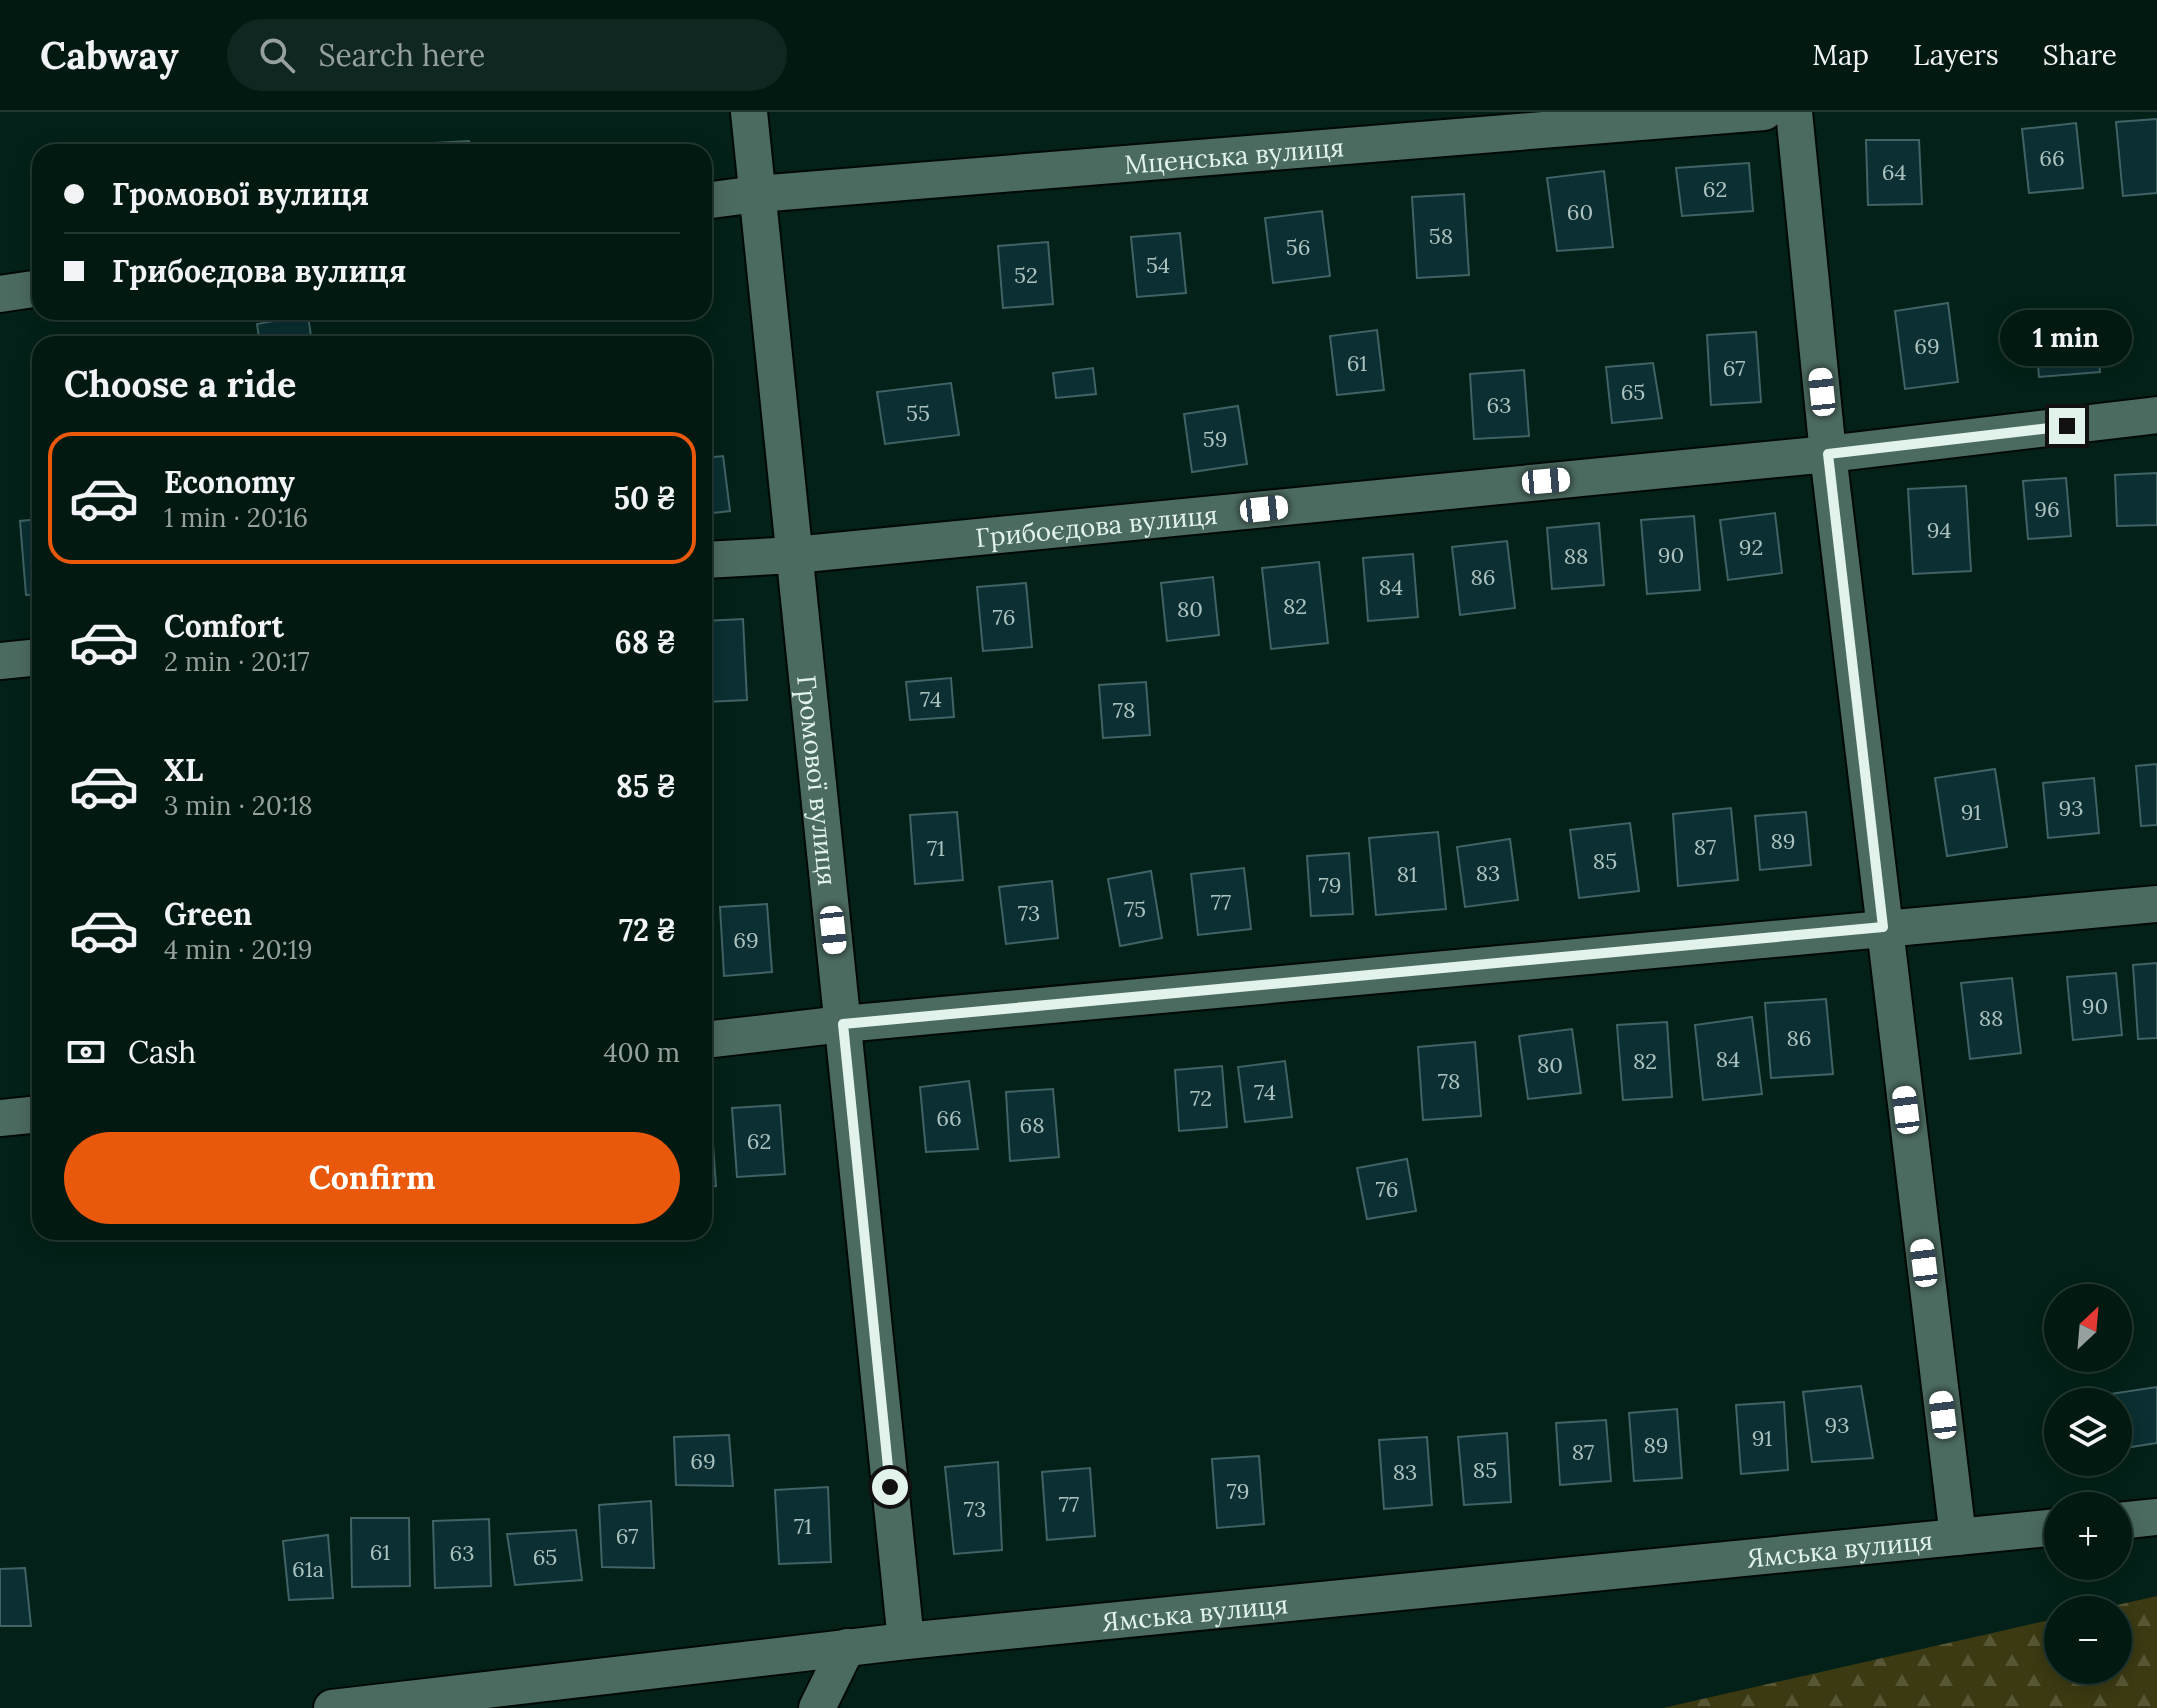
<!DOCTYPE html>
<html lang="en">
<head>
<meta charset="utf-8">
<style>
  body { margin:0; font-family:Lora,serif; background:#102620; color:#f1f3f6; height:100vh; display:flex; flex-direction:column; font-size:30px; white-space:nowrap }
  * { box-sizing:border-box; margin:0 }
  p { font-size:26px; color:#96a09f }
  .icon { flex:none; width:44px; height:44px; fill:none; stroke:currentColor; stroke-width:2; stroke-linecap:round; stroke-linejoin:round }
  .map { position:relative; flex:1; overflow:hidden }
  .panel { position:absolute; left:32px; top:224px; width:680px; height:904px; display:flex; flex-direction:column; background:#021912; border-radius:24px; box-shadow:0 4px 20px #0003,0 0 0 2px #233832 }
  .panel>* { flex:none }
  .guide { position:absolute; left:32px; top:32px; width:680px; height:176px; border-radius:24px; box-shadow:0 4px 20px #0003,0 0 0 2px #233832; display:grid; align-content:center; height:176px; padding:0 32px; background:#021912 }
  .needle { width:52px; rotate:26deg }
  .buttons { position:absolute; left:2044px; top:1172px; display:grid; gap:16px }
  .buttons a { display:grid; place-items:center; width:88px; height:88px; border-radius:50%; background:#021912; box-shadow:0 4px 20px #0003,0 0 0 2px #233832; font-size:40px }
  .end { position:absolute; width:36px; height:36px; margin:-18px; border:10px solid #e2f3ec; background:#111; box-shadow:0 0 0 4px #111 }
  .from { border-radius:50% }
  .bubble { position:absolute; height:56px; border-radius:28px; background:#021912; box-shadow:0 4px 20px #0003,0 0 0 2px #233832; font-size:26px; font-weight:800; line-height:56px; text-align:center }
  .car { position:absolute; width:24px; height:48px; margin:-24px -12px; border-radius:10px; box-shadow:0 0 6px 2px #0007; background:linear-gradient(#fff 24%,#345 0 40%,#fff 0 76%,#345 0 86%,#fff 0) }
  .guide b { display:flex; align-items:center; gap:28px; height:76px; font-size:30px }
  .guide b+b { border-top:2px solid #233832 }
  .guide i { width:20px; height:20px; background:#f1f3f6 }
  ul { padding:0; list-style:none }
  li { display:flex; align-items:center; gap:24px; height:132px; margin:0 16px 12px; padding:0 16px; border:4px solid transparent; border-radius:24px }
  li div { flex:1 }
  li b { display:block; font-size:30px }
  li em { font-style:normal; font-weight:800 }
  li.on { border-color:#ea580c }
  li>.icon { width:72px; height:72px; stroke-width:1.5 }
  h2 { padding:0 32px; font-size:36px; line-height:96px }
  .pay { display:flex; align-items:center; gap:20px; height:88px; padding:0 32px; font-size:30px }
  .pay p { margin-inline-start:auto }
  .cta { display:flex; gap:16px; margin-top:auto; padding:16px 32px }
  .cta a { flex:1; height:92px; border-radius:48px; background:#ea580c; color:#fff; font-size:32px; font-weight:800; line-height:92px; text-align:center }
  header { display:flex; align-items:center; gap:48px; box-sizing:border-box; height:112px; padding:0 40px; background:#021912; border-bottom:2px solid #233832 }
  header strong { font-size:38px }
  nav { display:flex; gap:44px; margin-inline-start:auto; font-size:28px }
  .search { width:560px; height:72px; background:#102620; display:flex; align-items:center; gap:20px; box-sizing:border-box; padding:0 28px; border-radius:44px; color:#96a09f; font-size:30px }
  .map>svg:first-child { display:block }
  .forest { fill:url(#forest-firs) }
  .building { fill:#0b2f32; stroke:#406365; stroke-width:2 }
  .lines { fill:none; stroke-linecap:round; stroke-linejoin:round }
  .street-casing { stroke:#000905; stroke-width:40 }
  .street { stroke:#4c6b60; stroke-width:36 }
  .route { stroke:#e2f3ec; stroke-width:10 }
  .labels { text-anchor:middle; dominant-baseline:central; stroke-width:8; stroke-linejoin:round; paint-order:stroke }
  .number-label { font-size:22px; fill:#acc2be }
  .street-label { font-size:26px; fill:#e2f3ec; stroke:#010805 }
</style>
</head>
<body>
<header>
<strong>Cabway</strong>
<div class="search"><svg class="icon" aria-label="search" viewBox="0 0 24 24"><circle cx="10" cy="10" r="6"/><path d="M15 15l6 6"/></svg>Search here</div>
<nav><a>Map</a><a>Layers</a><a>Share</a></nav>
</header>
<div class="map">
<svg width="2157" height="1596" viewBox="0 0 2157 1596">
  <defs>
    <pattern id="forest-firs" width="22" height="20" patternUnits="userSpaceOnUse" patternTransform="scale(2)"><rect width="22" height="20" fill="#3c3a12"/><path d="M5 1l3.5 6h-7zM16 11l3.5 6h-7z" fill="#585735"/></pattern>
  </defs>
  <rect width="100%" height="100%" fill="#032118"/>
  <path class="forest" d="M2157 1484V1596H1663L2058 1506V1558H2118V1498H2095Z"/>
  <path class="building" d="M2157 7V81L2123 84 2116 10Z
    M2076 11 2083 76 2029 81 2022 17Z
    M1866 28H1919L1922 92 1868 93Z
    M469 29V40H399L398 33Z
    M1749 51 1753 99 1682 104 1676 56Z
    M1604 59 1613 135 1557 139 1547 66Z
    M1464 82 1469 163 1417 166 1412 85Z
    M1322 99 1330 164 1273 171 1265 106Z
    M1180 121 1186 181 1137 185 1131 125Z
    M1048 130 1053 192 1003 196 998 134Z
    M1948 191 1958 270 1905 277 1895 199Z
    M2094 197 2100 260 2039 265 2034 203Z
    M308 203 312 232H260L257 212Z
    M1377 218 1384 278 1337 283 1330 224Z
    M1756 220 1761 290 1711 293 1707 223Z
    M1653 251 1662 306 1612 311 1606 255Z
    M1093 256 1096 282 1056 286 1053 261Z
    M1524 258 1529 324 1474 327 1470 262Z
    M951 271 959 323 885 332 877 280Z
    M1238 294 1247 352 1192 360 1184 302Z
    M723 344 730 399 704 402V346Z
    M2157 361V413L2117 414 2115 363Z
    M2066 366 2071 424 2028 427 2023 369Z
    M1966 374 1971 459 1913 462 1908 377Z
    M1775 401 1782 461 1728 468 1720 408Z
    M1694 404 1700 478 1647 482 1641 408Z
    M40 407V482L26 483 20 409Z
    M1599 411 1604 473 1552 477 1547 416Z
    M1507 429 1515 496 1460 503 1452 435Z
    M1413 442 1418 505 1368 509 1363 446Z
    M1319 450 1328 531 1271 537 1262 456Z
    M1213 465 1219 523 1167 529 1161 471Z
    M1026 471 1032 535 983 539 977 475Z
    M743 507 747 588 704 590V509Z
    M951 566 954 605 910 608 906 570Z
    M1146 570 1150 623 1103 626 1099 573Z
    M2157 652V713L2141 714 2136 654Z
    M1995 657 2007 735 1947 744 1935 666Z
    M2094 666 2099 721 2048 726 2043 671Z
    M1731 696 1738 768 1678 774 1673 702Z
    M957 700 963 768 915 772 910 703Z
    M1806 700 1811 753 1760 758 1755 704Z
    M1630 711 1639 779 1579 786 1570 718Z
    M1438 720 1446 797 1376 803 1369 726Z
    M1510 727 1518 788 1465 795 1457 735Z
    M1349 741 1353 802 1311 804 1307 744Z
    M1244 756 1251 817 1198 823 1191 762Z
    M1151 759 1162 826 1120 834 1108 767Z
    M1052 769 1058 826 1006 832 999 775Z
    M767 792 772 860 724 864 720 795Z
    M2157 851V926L2138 927 2133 853Z
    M2116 861 2122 923 2073 928 2067 865Z
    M2012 866 2021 941 1970 947 1961 871Z
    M1826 887 1833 962 1771 966 1765 891Z
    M1752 905 1762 982 1703 988 1695 913Z
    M1667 910 1672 985 1623 988 1617 913Z
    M1572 917 1581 981 1528 987 1519 924Z
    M1475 930 1481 1004 1423 1008 1418 935Z
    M1285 949 1292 1005 1245 1010 1238 955Z
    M1222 954 1227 1015 1179 1019 1175 958Z
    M969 969 978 1037 926 1040 920 975Z
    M1053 977 1059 1045 1010 1049 1006 980Z
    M780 993 785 1062 737 1065 732 996Z
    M711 1005 716 1074H704V1006Z
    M1407 1047 1416 1099 1367 1107 1357 1056Z
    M1861 1274 1873 1346 1812 1350 1803 1280Z
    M2157 1275V1331L2118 1337V1290H2111L2110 1282Z
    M1784 1290 1788 1358 1741 1362 1736 1293Z
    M1677 1297 1682 1366 1634 1369 1629 1301Z
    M1606 1308 1611 1369 1560 1373 1556 1311Z
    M1507 1321 1511 1390 1464 1393 1458 1325Z
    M729 1323 733 1374 676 1373 674 1325Z
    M1427 1325 1432 1393 1384 1397 1379 1328Z
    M1259 1344 1264 1412 1217 1416 1212 1347Z
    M998 1350 1002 1438 954 1442 945 1355Z
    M1090 1356 1095 1424 1047 1428 1042 1360Z
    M828 1375 831 1450 779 1452 775 1378Z
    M651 1389 654 1456 602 1455 599 1393Z
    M351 1406H409L410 1474 352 1475Z
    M489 1407 491 1474 435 1476 433 1409Z
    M576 1418 582 1468 515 1473 507 1422Z
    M328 1423 333 1486 289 1488 283 1429Z
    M25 1456 31 1514H0V1457Z"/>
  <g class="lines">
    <g class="street-casing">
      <g id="street">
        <path id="s1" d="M749 0 906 1529"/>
        <path d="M1794 0 1828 342 1958 1425"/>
        <path id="s2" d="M704 89 757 82 1764 0"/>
        <path d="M0 182 40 176"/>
        <path id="s3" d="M704 448 794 443 1828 342 2157 303"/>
        <path d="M0 549 40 545"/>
        <path d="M704 928 843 912 2157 792"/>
        <path d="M0 1006 40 1002"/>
        <path d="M2118 1409 2157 1405"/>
        <path id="s4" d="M332 1596 906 1529 2058 1415"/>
        <path d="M817 1596 847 1535"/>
      </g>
    </g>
    <use href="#street" class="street"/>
  </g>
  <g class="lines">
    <path class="route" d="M890 1375 843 912 1883 815 1828 342 2067 314"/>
  </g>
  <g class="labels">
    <g class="number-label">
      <text x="2052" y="46">66</text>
      <text x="1894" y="60">64</text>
      <text x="1715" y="77">62</text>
      <text x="1580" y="100">60</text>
      <text x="1441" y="124">58</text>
      <text x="1298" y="135">56</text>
      <text x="1158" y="153">54</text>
      <text x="1026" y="163">52</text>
      <text x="1927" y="234">69</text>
      <text x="1357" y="251">61</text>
      <text x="1734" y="256">67</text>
      <text x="1633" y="280">65</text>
      <text x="1499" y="293">63</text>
      <text x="918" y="301">55</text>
      <text x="1215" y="327">59</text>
      <text x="2047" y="397">96</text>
      <text x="1939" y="418">94</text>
      <text x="1751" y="435">92</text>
      <text x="1671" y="443">90</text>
      <text x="1576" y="444">88</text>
      <text x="1483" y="465">86</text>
      <text x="1391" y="475">84</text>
      <text x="1295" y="494">82</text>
      <text x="1190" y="497">80</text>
      <text x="1004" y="505">76</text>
      <text x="931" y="587">74</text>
      <text x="1124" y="598">78</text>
      <text x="2071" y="696">93</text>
      <text x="1971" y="700">91</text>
      <text x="1783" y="729">89</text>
      <text x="1705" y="735">87</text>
      <text x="936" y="736">71</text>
      <text x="1605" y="749">85</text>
      <text x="1488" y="761">83</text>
      <text x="1407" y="762">81</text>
      <text x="1330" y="773">79</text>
      <text x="1221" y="790">77</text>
      <text x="1135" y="797">75</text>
      <text x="1029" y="801">73</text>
      <text x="746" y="828">69</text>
      <text x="2095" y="894">90</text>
      <text x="1991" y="906">88</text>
      <text x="1799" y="926">86</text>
      <text x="1728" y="947">84</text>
      <text x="1645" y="949">82</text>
      <text x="1550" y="953">80</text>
      <text x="1449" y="969">78</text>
      <text x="1265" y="980">74</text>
      <text x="1201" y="986">72</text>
      <text x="949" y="1006">66</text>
      <text x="1032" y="1013">68</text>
      <text x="759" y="1029">62</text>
      <text x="1387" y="1077">76</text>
      <text x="1837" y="1313">93</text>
      <text x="1762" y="1326">91</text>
      <text x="1656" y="1333">89</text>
      <text x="1583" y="1340">87</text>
      <text x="703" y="1349">69</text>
      <text x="1485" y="1358">85</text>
      <text x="1405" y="1360">83</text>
      <text x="1238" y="1379">79</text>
      <text x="1069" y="1392">77</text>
      <text x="975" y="1397">73</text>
      <text x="803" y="1414">71</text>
      <text x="627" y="1424">67</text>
      <text x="380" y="1440">61</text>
      <text x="462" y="1441">63</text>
      <text x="545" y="1445">65</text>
      <text x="308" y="1457">61а</text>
    </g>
    <g class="street-label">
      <text stroke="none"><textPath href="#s2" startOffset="532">Мценська вулиця</textPath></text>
      <text stroke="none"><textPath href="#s3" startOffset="394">Грибоєдова вулиця</textPath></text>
      <text stroke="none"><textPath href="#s1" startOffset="672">Громової вулиця</textPath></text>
      <text stroke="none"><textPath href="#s4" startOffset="1516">Ямська вулиця</textPath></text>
      <text stroke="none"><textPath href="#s4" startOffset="868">Ямська вулиця</textPath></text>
    </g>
  </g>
</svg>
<div class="buttons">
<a><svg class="needle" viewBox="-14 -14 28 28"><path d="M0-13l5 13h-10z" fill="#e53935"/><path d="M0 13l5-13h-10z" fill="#96a09f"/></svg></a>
<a><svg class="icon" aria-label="layers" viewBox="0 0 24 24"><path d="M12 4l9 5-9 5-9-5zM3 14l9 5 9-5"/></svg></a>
<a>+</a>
<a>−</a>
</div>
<i class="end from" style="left:890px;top:1375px"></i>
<i class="end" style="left:2067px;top:314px"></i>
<div class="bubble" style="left:2000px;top:198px;width:132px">1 min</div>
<i class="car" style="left:1822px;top:280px;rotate:354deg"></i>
<i class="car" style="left:1546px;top:369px;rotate:85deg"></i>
<i class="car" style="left:1264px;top:397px;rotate:84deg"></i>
<i class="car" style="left:833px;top:818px;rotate:174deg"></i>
<i class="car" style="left:1906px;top:998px;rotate:353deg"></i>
<i class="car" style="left:1924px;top:1151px;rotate:353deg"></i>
<i class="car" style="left:1943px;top:1303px;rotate:353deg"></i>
<div class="guide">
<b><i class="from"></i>Громової вулиця</b>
<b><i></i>Грибоєдова вулиця</b>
</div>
<section class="panel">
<h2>Choose a ride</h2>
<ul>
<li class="on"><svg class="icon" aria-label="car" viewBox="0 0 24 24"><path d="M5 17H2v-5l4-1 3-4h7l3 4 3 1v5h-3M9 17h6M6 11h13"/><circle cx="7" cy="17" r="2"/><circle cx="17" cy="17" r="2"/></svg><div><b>Economy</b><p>1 min · 20:16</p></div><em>50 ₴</em></li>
<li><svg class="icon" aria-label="car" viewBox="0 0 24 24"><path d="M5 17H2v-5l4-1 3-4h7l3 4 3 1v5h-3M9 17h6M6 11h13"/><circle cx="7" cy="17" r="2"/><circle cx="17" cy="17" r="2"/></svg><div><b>Comfort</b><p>2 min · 20:17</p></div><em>68 ₴</em></li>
<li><svg class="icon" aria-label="car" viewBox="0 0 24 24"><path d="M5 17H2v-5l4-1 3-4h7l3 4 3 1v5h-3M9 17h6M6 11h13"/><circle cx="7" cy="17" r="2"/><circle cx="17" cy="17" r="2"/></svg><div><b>XL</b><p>3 min · 20:18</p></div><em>85 ₴</em></li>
<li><svg class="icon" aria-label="car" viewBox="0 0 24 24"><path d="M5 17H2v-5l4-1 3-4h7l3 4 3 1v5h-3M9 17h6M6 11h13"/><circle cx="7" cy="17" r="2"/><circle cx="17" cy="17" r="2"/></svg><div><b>Green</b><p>4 min · 20:19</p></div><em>72 ₴</em></li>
</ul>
<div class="pay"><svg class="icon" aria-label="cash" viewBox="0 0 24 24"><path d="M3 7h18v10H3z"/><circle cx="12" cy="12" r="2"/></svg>Cash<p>400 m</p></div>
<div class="cta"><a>Confirm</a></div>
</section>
</div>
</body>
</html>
